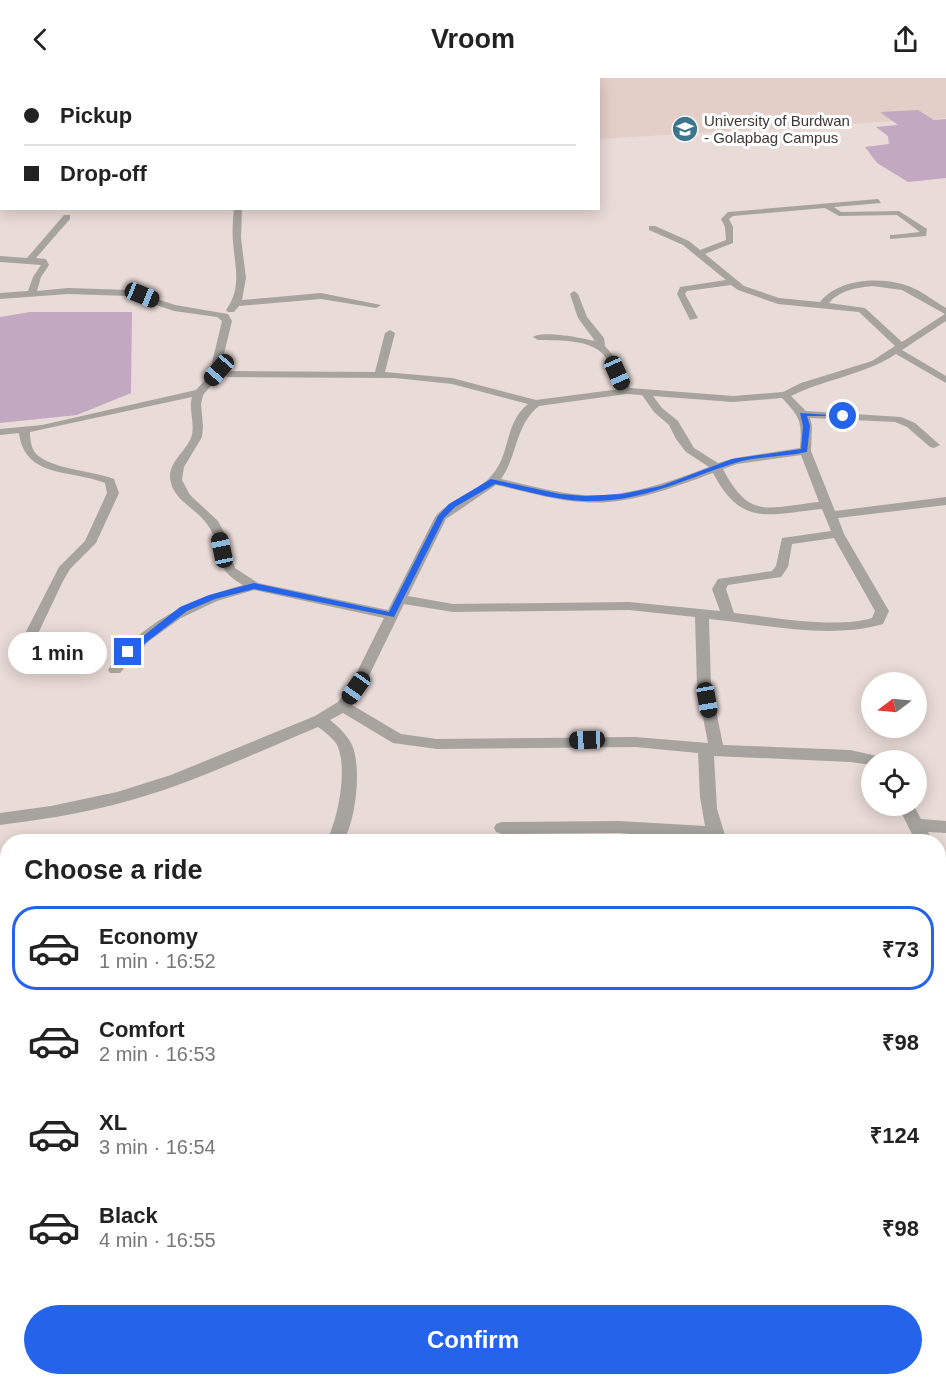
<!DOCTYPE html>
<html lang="en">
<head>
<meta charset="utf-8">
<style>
  body { margin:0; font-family:Helvetica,sans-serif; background:#f2f2f2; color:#222; height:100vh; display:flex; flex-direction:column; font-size:22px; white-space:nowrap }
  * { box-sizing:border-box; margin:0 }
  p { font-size:20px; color:#767676 }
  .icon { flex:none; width:33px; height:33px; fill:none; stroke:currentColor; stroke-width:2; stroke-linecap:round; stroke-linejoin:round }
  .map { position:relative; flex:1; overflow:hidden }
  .sheet { position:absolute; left:0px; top:756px; width:946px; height:552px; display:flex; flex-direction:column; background:#fff; border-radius:24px 24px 0 0; box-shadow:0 3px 15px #0003 }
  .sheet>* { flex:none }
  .guide { position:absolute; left:0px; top:0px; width:600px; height:132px; box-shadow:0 3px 15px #0003; display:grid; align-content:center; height:132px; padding:0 24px; background:#fff }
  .needle { width:39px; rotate:254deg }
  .controls { position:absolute; left:861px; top:594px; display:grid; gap:12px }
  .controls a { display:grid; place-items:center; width:66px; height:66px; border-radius:50%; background:#fff; box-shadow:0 3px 15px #0003; font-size:30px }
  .end { position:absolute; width:27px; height:27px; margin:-14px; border:8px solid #2563eb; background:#fff; box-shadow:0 0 0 3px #fff }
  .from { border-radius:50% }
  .bubble { position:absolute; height:42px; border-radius:21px; background:#fff; box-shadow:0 3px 15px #0003; font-size:20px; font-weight:700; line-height:42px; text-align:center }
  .car { position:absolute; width:18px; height:36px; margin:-18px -9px; border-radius:8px; box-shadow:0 0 4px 2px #0007; background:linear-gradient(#222 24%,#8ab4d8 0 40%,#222 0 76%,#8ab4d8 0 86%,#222 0) }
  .guide b { display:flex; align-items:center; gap:21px; height:57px; font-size:22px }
  .guide b+b { border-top:2px solid #e0e0e0 }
  .guide i { width:15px; height:15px; background:#222 }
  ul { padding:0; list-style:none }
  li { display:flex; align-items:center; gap:18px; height:84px; margin:0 12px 9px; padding:0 12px; border:3px solid transparent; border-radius:24px }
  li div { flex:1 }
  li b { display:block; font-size:22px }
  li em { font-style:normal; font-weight:700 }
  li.selected { border-color:#2563eb }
  li>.icon { width:54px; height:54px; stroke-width:1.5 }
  h2 { padding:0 24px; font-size:27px; line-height:72px }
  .cta { display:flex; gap:12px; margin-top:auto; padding:12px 24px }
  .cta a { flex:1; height:69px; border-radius:36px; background:#2563eb; color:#fff; font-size:24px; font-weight:700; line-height:69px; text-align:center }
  header { display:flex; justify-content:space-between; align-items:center; height:78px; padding:0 24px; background:#fff; font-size:27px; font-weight:700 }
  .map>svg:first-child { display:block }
  .built { fill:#e4cec8 }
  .water { fill:#c3a8c1 }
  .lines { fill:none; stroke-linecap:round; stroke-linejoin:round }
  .minor { fill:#a7a39f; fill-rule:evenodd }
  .route { fill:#2563eb }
  .labels { text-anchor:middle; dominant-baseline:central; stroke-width:6; stroke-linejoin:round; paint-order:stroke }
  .far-poi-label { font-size:15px; fill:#3d3836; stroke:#fff; text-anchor:start }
</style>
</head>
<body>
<header><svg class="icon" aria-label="back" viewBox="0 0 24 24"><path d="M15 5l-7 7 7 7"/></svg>Vroom<svg class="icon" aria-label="share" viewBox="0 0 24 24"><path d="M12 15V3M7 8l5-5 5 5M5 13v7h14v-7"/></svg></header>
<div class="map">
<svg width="946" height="1308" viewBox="0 0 946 1308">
  <rect width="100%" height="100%" fill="#e9dbd7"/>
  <path class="built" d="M0 0H946V40L599 61 598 2H2L0 101Z"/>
  <path class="water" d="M918 32 934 42 946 41V100L908 104 877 85 865 69 889 66 888 58 876 49 898 47 880 34Z
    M30 234H132L131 315 77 337 0 345V239Z"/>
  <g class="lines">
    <path class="minor" d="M419 0H425V2H419Z
      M878 121 881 125 834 129 841 134 899 133 927 151 926 158 890 161V157H893L920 154 897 137 839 138 825 130 733 138 729 141 733 149V165L705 176 744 208 779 220 820 224C840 199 886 198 913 210 925 215 935 224 946 230V243L902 272 946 298V305L896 276C864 297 825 301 791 318L806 333 901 339 915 345 940 367 934 370 930 369 907 349 895 344 810 340 812 348 811 373 835 433 946 419V427L838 440 844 456 889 533 883 546C828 562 764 546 709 541L711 608 723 667 850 672 877 678 879 682H872V687L850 684 714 678 717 731 727 764 619 755 502 756 496 754 494 750 496 746 502 744 619 743 705 748 700 719 698 675 635 669 437 671 393 665 343 635 330 642C339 649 347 657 352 667 362 690 356 742 343 764H326C338 742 349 688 336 665 331 659 324 653 318 649 252 676 187 708 117 726 79 736 39 742 0 747V735L51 728 117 714 171 697 315 638 338 624 350 608 384 540 254 512 217 523 181 540 149 563 120 595H110L108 592C139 545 191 521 243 507 209 488 225 471 207 446 196 430 172 422 170 400 169 384 185 374 191 360 196 346 188 332 192 319L30 354C30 360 31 368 34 373 45 391 95 393 114 401L119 415 96 465 70 491 63 503 25 583 23 586H13L11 583 59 489 85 463 107 415 105 405C71 391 25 401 19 355L0 357V351L42 347 196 312 214 292 211 289 222 243 217 239 174 233 129 218 68 216 0 221V215L28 213 33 199 41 187 0 184V178L27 180 64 137H70V141L36 180 46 181 49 187 41 199 37 213 68 210 130 212 175 227 228 236 232 243 221 288 229 293 375 294 385 255 390 252 395 255 385 294 452 300 536 322 620 311C615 300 612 289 606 280 593 260 559 263 538 262L533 259C543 252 582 260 595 263L578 240 570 216 574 213 578 216 587 239 604 260 605 268 618 283 630 310 733 318 783 314 801 305 872 283 895 268 859 234 778 226 738 212 731 207 687 213 685 216 698 240 690 242 677 216 680 209 726 202 683 167 649 152V148H655L689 163 700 172 726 162 725 149 721 141 728 134ZM872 208 902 212 945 236 902 264 865 230 829 225C840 212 856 210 872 208ZM221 296 227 299 395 300 452 306 528 326C504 345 511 376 492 397 477 415 450 420 435 439L388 532 258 505 235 490 224 454 218 443 190 417 182 402 184 389 202 359 203 348 201 326 203 317ZM626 316 642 317 654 334 669 347 676 361 686 374 709 389C669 404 626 420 583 417 555 415 528 407 501 401 518 377 515 347 539 328ZM653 318 733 324 782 320C801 340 802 344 800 370L735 380 718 385 694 370 678 343 662 330ZM801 377 819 424C768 429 750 443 723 391L737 386ZM713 395C742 450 768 436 822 431L831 453 782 460 776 488 772 493 718 501 712 511 720 533 629 524 453 526 408 518 446 441 496 407C524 413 553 422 582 424 627 428 672 410 713 395ZM834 460 875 533 872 540C836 551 773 539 734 535L726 511 728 507 781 499 788 489 792 466ZM404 526 453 534 629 532 695 539 697 608 708 665 635 659 437 661 401 656 352 627 363 610Z
      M234 130H242L241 160 246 200 242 222 321 215 381 227 376 230 321 221 239 228 234 234H228L226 232C242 210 235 189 233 164 232 153 233 141 234 130Z
      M898 728H914L921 741 946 743V755L928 754 933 764H916Z
      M939 1002 946 1003V1021L939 1020Z
      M692 1300H716L718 1308H694Z
      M849 1300H873L875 1308H851Z"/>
  </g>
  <path class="route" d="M800 335 846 338H807L810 348 807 374C784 379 758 378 735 385 683 401 642 425 585 423 554 422 524 412 495 406L455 429 444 440 394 539 254 511 215 521 187 533 131 576 123 574 180 529 209 517 254 505 389 534 438 438 449 426 491 401 560 416 585 418 622 416 661 408 732 381 801 371 803 348Z"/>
  <defs>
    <g id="university-disc" transform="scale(1.35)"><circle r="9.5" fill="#3b758e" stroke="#fff"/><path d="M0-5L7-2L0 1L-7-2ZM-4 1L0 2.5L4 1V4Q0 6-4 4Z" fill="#fff"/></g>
  </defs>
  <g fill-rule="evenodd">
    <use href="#university-disc" x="685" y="51"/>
  </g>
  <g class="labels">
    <g class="far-poi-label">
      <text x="704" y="42">University of Burdwan<tspan x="704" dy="17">- Golapbag Campus</tspan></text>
    </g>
  </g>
</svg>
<div class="controls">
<a><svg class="needle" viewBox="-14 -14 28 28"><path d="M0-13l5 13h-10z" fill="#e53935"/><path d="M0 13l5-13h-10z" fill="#767676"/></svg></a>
<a><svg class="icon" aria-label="locate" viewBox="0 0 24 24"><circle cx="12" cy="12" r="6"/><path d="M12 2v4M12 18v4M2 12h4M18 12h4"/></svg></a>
</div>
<i class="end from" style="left:843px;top:338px"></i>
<i class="end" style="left:128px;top:574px"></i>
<div class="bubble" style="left:8px;top:554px;width:99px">1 min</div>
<i class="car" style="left:142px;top:217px;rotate:112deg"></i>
<i class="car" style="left:219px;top:292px;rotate:221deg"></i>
<i class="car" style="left:617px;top:295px;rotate:156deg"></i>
<i class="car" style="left:222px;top:472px;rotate:348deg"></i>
<i class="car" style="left:356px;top:610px;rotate:215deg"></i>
<i class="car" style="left:707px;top:622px;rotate:170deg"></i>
<i class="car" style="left:587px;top:662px;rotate:268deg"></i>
<div class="guide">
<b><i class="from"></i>Pickup</b>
<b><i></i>Drop-off</b>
</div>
<section class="sheet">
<h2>Choose a ride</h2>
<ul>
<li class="selected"><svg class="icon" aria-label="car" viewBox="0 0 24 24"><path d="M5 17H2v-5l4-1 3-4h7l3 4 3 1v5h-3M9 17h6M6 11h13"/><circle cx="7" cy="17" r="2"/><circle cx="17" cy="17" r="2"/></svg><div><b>Economy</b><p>1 min · 16:52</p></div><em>₹73</em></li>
<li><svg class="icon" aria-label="car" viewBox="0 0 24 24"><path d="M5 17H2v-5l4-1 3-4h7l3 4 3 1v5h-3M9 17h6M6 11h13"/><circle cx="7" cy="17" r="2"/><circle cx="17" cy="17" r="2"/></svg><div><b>Comfort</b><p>2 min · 16:53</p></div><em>₹98</em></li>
<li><svg class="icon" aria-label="car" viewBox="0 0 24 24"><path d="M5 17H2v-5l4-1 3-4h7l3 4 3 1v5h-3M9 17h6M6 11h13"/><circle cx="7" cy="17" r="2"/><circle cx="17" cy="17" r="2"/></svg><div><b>XL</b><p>3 min · 16:54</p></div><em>₹124</em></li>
<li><svg class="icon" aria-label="car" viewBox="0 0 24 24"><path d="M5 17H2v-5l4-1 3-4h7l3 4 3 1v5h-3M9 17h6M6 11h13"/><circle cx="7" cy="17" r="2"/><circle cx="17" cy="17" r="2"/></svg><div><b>Black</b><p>4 min · 16:55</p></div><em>₹98</em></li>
</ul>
<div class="cta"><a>Confirm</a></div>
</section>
</div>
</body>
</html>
